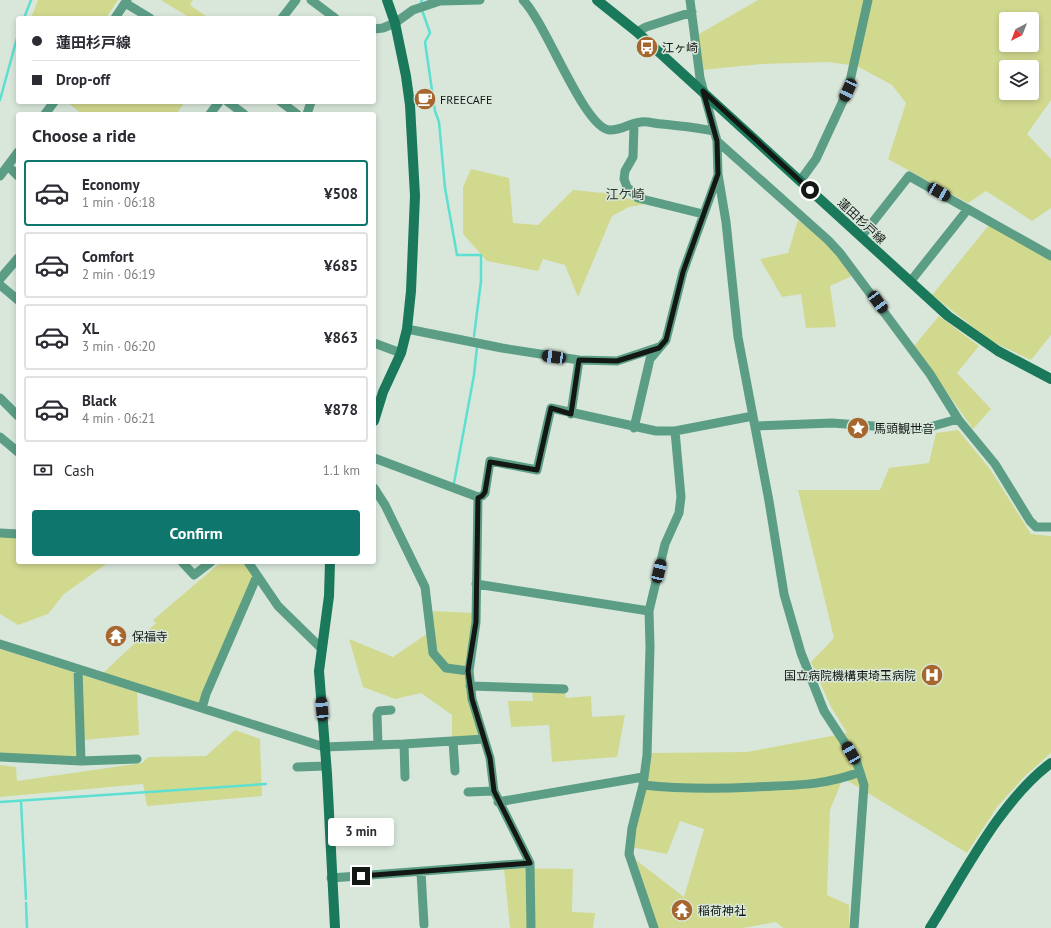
<!DOCTYPE html>
<html lang="en">
<head>
<meta charset="utf-8">
<style>
  body { margin:0; font-family:"PT Sans","Noto Sans JP",sans-serif; background:#f2f2f3; color:#2b2b33; height:100vh; display:flex; flex-direction:column; font-size:15px; white-space:nowrap }
  * { box-sizing:border-box; margin:0 }
  p { font-size:13px; color:#7c7c81 }
  .icon { flex:none; width:22px; height:22px; fill:none; stroke:currentColor; stroke-width:2; stroke-linecap:round; stroke-linejoin:round }
  .map { position:relative; flex:1; overflow:hidden }
  .side { position:absolute; left:16px; top:112px; width:360px; height:452px; display:flex; flex-direction:column; background:#fff; border-radius:4px; box-shadow:0 2px 6px #0003 }
  .side>* { flex:none }
  .banner { position:absolute; left:16px; top:16px; width:360px; height:88px; border-radius:4px; box-shadow:0 2px 6px #0003; display:grid; align-content:center; height:88px; padding:0 16px; background:#fff }
  .needle { width:26px; rotate:222deg }
  .buttons { position:absolute; left:999px; top:12px; display:grid; gap:8px }
  .buttons a { display:grid; place-items:center; width:40px; height:40px; border-radius:4px; background:#fff; box-shadow:0 2px 6px #0003; font-size:20px }
  .end { position:absolute; width:18px; height:18px; margin:-9px; border:5px solid #131814; background:#fff; box-shadow:0 0 0 2px #fff }
  .from { border-radius:50% }
  .bubble { position:absolute; height:28px; border-radius:4px; background:#fff; box-shadow:0 2px 6px #0003; font-size:13px; font-weight:700; line-height:28px; text-align:center }
  .car { position:absolute; width:12px; height:24px; margin:-12px -6px; border-radius:5px; box-shadow:0 0 3px 1px #0007; background:linear-gradient(#222 24%,#8ab4d8 0 40%,#222 0 76%,#8ab4d8 0 86%,#222 0) }
  .banner b { display:flex; align-items:center; gap:14px; height:38px; font-size:15px }
  .banner b+b { border-top:1px solid #e1e1e2 }
  .banner i { width:10px; height:10px; background:#2b2b33 }
  ul { padding:0; list-style:none }
  li { display:flex; align-items:center; gap:12px; height:66px; margin:0 8px 6px; padding:0 8px; border:2px solid #e1e1e2; border-radius:4px }
  li div { flex:1 }
  li b { display:block; font-size:15px }
  li em { font-style:normal; font-weight:700 }
  li.on { border-color:#0f766e }
  li>.icon { width:36px; height:36px; stroke-width:1.5 }
  h2 { padding:0 16px; font-size:18px; line-height:48px }
  .pay { display:flex; align-items:center; gap:10px; height:44px; padding:0 16px; font-size:15px }
  .pay p { margin-inline-start:auto }
  .primary-button { display:flex; gap:8px; margin-top:auto; padding:8px 16px }
  .primary-button a { flex:1; height:46px; border-radius:4px; background:#0f766e; color:#fff; font-size:16px; font-weight:700; line-height:46px; text-align:center }
  .map>svg:first-child { display:block }
  .green { fill:#d1d98f; fill-rule:evenodd }
  .lines { fill:none; stroke-linecap:round; stroke-linejoin:round }
  .stream { stroke:#5ddfd1; stroke-width:2.5 }
  .street { stroke:#5b9e85; stroke-width:9 }
  .secondary { stroke:#1a785b; stroke-width:10 }
  .route { stroke:#131814; stroke-width:5 }
  .labels { text-anchor:middle; dominant-baseline:central; stroke-width:3; stroke-linejoin:round; paint-order:stroke }
  .poi-label { font-size:12px; fill:#131814; stroke:#d9e7db; text-anchor:start }
  .street-label { font-size:12px; fill:#131814; stroke:#d9e7db }
  .neighbourhood-label { font-size:13px; fill:#29332a; stroke:#d9e7db }
</style>
</head>
<body>
<div class="map">
<svg width="1051" height="928" viewBox="0 0 1051 928">
  <rect width="100%" height="100%" fill="#d9e7db"/>
  <path class="green" d="M38 0H118L106 18H31Z
    M161 0H193L190 5 209 18H186L187 16Z
    M758 0H1051V100L1027 134 1051 159V208L1032 221 986 191 968 203 888 159 906 103 892 85 857 66 828 62 762 64 701 70 699 34ZM1006 19H1032V45H1006ZM1006 67H1032V93H1006Z
    M67 102H185L176 114H82Z
    M471 169 509 178 513 223 538 225 573 190 614 194 646 204 629 207 612 216 578 297 565 265 543 259 538 271 487 261 463 234V187Z
    M798 220 827 242 852 276 830 286 836 327 806 328 801 294 782 297 760 259 788 253Z
    M989 225 1051 259V335L1031 360 991 341 932 295Z
    M939 316 979 346 957 373 991 409 973 429 914 346Z
    M958 430 990 469 1031 534 1051 536V753L1024 777 997 807 967 853 843 778 830 810 827 895 849 905V928H783L776 922 743 928H658L636 860 684 897 704 829 680 821 667 854 631 847 651 753 747 752 847 733 831 707 811 662 834 638 798 490H880L889 468 929 463 936 433Z
    M0 537 18 538V562H109L64 594 48 614 18 625 0 614Z
    M221 562H242L255 576 199 704 101 675 156 623 153 620Z
    M433 611 474 613 466 666 480 737 452 739V715L421 693 395 699 363 687 349 639 393 657 428 633Z
    M0 649 73 672 75 675 79 755 76 758 0 753Z
    M82 675 137 692 139 735 83 740Z
    M532 689H564L566 698 591 696 592 717 625 715 617 757 552 762 549 725 511 727 508 701H533Z
    M235 730 260 739 262 796 147 806 143 784 0 797V765L16 767 17 781 142 763 148 757 206 756Z
    M504 868 573 869 572 912 595 913 593 928H510Z"/>
  <g class="lines">
    <path class="stream" d="M421 2 422 0
      M422 10 430 33 425 42 435 111 439 122 445 188 457 255H481V281L474 336
      M24 18 31 0
      M0 100 17 38
      M454 483 474 375 477 347
      M21 801 26 899
      M0 802 266 784
      M26 903 27 928"/>
    <path class="street" d="M311 0 335 18
      M523 0C546 23 583 126 609 130 620 131 630 123 641 122 648 121 656 124 662 124 679 126 697 127 713 131
      M690 0 700 78 717 141 718 174 726 222 738 337 769 501 784 594 801 653 824 711 856 760 864 785 854 928
      M125 3 150 18
      M115 18 127 0
      M282 18 296 0
      M374 29 383 28 395 23 413 10 440 1 480 0
      M637 32 646 27 692 12
      M228 102 244 114
      M281 102 297 114
      M45 114 54 102
      M210 114 219 102
      M307 114 311 102
      M634 125 633 157 625 171 624 179 627 187 638 198 703 214
      M717 141 828 240 840 253 930 374 958 419 995 464 1030 521 1036 527H1051
      M8 166 18 176
      M0 176 18 152
      M800 181 816 159 848 90 868 0
      M861 237 909 176 1051 256
      M0 279 18 258
      M910 282 968 209
      M0 285 18 300
      M407 329 502 348 579 360 617 361 659 347
      M374 343 401 353
      M0 398 18 416
      M571 414 579 360
      M756 426 832 423 900 428H926L958 419
      M634 428 650 359 666 340 683 272 718 175
      M0 437 18 452
      M374 458 478 497 482 496 485 493 490 461 537 470 551 408 656 431H675L753 416
      M374 488 385 505 425 587 433 653 446 668 469 671
      M478 497 476 622 469 671 472 699 490 758 494 791 530 863 531 928
      M0 533 18 534
      M182 562 194 575 211 562
      M248 562 278 606 321 648
      M476 584 649 611
      M0 644 324 747 404 744 484 739
      M78 669 81 761
      M470 686 564 689
      M202 708 206 694 257 576
      M453 741 455 771
      M404 744 405 777
      M378 745 377 715 379 711 391 710
      M0 757 81 761 137 759
      M297 767 326 766
      M643 785C680 789 717 789 755 787 794 785 823 786 860 772
      M468 792 494 791
      M498 802 643 777
      M421 872 424 925
      M331 878 530 863
      M654 928 629 854 632 828 643 785 647 755 650 647 649 611 665 544 679 513 681 497 675 431"/>
    <path class="secondary" d="M597 0 637 32 948 316 998 351 1051 379
      M374 421 383 392 401 353 407 329 411 291 415 196 410 105 406 76 395 23 387 0
      M330 562 329 596 319 671 327 774 335 928
      M930 928C964 874 1000 801 1051 763"/>
  </g>
  <g class="lines">
    <path class="route" d="M361 876 530 863 494 791 490 758 472 699 468 671 476 622 478 498 482 496 485 492 490 462 537 470 551 408 571 414 579 360 617 361 659 348 666 340 683 272 718 174 717 141 703 91 810 190"/>
  </g>
  <defs>
    <g id="bus-disc" transform="scale(1.15)"><circle r="9.5" fill="#a6672f" stroke="#d9e7db"/><path d="M-5-6H5V4H4V6H2V4H-2V6H-4V4H-5ZM-3.5-4V0h7V-4ZM-3.5 1.2v1.5H-2V1.2ZM2 1.2v1.5H3.5V1.2Z" fill="#fff"/></g>
    <g id="cafe-disc" transform="scale(1.15)"><circle r="9.5" fill="#a6672f" stroke="#d9e7db"/><path d="M-5.5-4.5H6V0H3Q3 3.5 0 3.5H-2.5Q-5.5 3.5-5.5 0ZM3-3.2v2h1.7v-2ZM-6 4.5H4V6H-6Z" fill="#fff"/></g>
    <g id="sight-disc" transform="scale(1.15)"><circle r="9.5" fill="#a6672f" stroke="#d9e7db"/><path d="M0-6L1.8-2.2L6-1.7L2.9 1.2L3.7 5.4L0 3.3L-3.7 5.4L-2.9 1.2L-6-1.7L-1.8-2.2Z" fill="#fff"/></g>
    <g id="temple-disc" transform="scale(1.15)"><circle r="9.5" fill="#a6672f" stroke="#d9e7db"/><path d="M0-6L5-2H3V0L6.5 2.5H4V6H1.5V3h-3V6H-4V2.5H-6.5L-3 0V-2H-5Z" fill="#fff"/></g>
    <g id="hospital-disc" transform="scale(1.15)"><circle r="9.5" fill="#a6672f" stroke="#d9e7db"/><path d="M-5-5h3v3.5h4V-5h3V5h-3V1.5h-4V5h-3Z" fill="#fff"/></g>
  </defs>
  <g fill-rule="evenodd">
    <use href="#bus-disc" x="647" y="47"/>
    <use href="#cafe-disc" x="425" y="99"/>
    <use href="#sight-disc" x="858" y="428"/>
    <use href="#temple-disc" x="116" y="636"/>
    <use href="#hospital-disc" x="932" y="675"/>
    <use href="#temple-disc" x="682" y="910"/>
  </g>
  <g class="labels">
    <g class="poi-label">
      <text x="662" y="47">江ヶ崎</text>
      <text x="440" y="99">FREECAFE</text>
      <text x="874" y="428">馬頭観世音</text>
      <text x="132" y="636">保福寺</text>
      <text x="916" y="675" text-anchor="end">国立病院機構東埼玉病院</text>
      <text x="698" y="910">稲荷神社</text>
    </g>
    <g class="street-label">
      <text transform="translate(862 221) rotate(43)">蓮田杉戸線</text>
    </g>
    <g class="neighbourhood-label">
      <text x="625" y="194">江ケ崎</text>
    </g>
  </g>
</svg>
<div class="buttons">
<a><svg class="needle" viewBox="-14 -14 28 28"><path d="M0-13l5 13h-10z" fill="#e53935"/><path d="M0 13l5-13h-10z" fill="#7c7c81"/></svg></a>
<a><svg class="icon" aria-label="layers" viewBox="0 0 24 24"><path d="M12 4l9 5-9 5-9-5zM3 14l9 5 9-5"/></svg></a>
</div>
<i class="end from" style="left:810px;top:190px"></i>
<i class="end" style="left:361px;top:876px"></i>
<div class="bubble" style="left:328px;top:818px;width:66px">3 min</div>
<i class="car" style="left:848px;top:90px;rotate:205deg"></i>
<i class="car" style="left:939px;top:192px;rotate:120deg"></i>
<i class="car" style="left:878px;top:302px;rotate:144deg"></i>
<i class="car" style="left:554px;top:357px;rotate:278deg"></i>
<i class="car" style="left:659px;top:571px;rotate:13deg"></i>
<i class="car" style="left:322px;top:709px;rotate:355deg"></i>
<i class="car" style="left:851px;top:753px;rotate:330deg"></i>
<div class="banner">
<b><i class="from"></i>蓮田杉戸線</b>
<b><i></i>Drop-off</b>
</div>
<section class="side">
<h2>Choose a ride</h2>
<ul>
<li class="on"><svg class="icon" aria-label="car" viewBox="0 0 24 24"><path d="M5 17H2v-5l4-1 3-4h7l3 4 3 1v5h-3M9 17h6M6 11h13"/><circle cx="7" cy="17" r="2"/><circle cx="17" cy="17" r="2"/></svg><div><b>Economy</b><p>1 min · 06:18</p></div><em>¥508</em></li>
<li><svg class="icon" aria-label="car" viewBox="0 0 24 24"><path d="M5 17H2v-5l4-1 3-4h7l3 4 3 1v5h-3M9 17h6M6 11h13"/><circle cx="7" cy="17" r="2"/><circle cx="17" cy="17" r="2"/></svg><div><b>Comfort</b><p>2 min · 06:19</p></div><em>¥685</em></li>
<li><svg class="icon" aria-label="car" viewBox="0 0 24 24"><path d="M5 17H2v-5l4-1 3-4h7l3 4 3 1v5h-3M9 17h6M6 11h13"/><circle cx="7" cy="17" r="2"/><circle cx="17" cy="17" r="2"/></svg><div><b>XL</b><p>3 min · 06:20</p></div><em>¥863</em></li>
<li><svg class="icon" aria-label="car" viewBox="0 0 24 24"><path d="M5 17H2v-5l4-1 3-4h7l3 4 3 1v5h-3M9 17h6M6 11h13"/><circle cx="7" cy="17" r="2"/><circle cx="17" cy="17" r="2"/></svg><div><b>Black</b><p>4 min · 06:21</p></div><em>¥878</em></li>
</ul>
<div class="pay"><svg class="icon" aria-label="cash" viewBox="0 0 24 24"><path d="M3 7h18v10H3z"/><circle cx="12" cy="12" r="2"/></svg>Cash<p>1.1 km</p></div>
<div class="primary-button"><a>Confirm</a></div>
</section>
</div>
</body>
</html>
